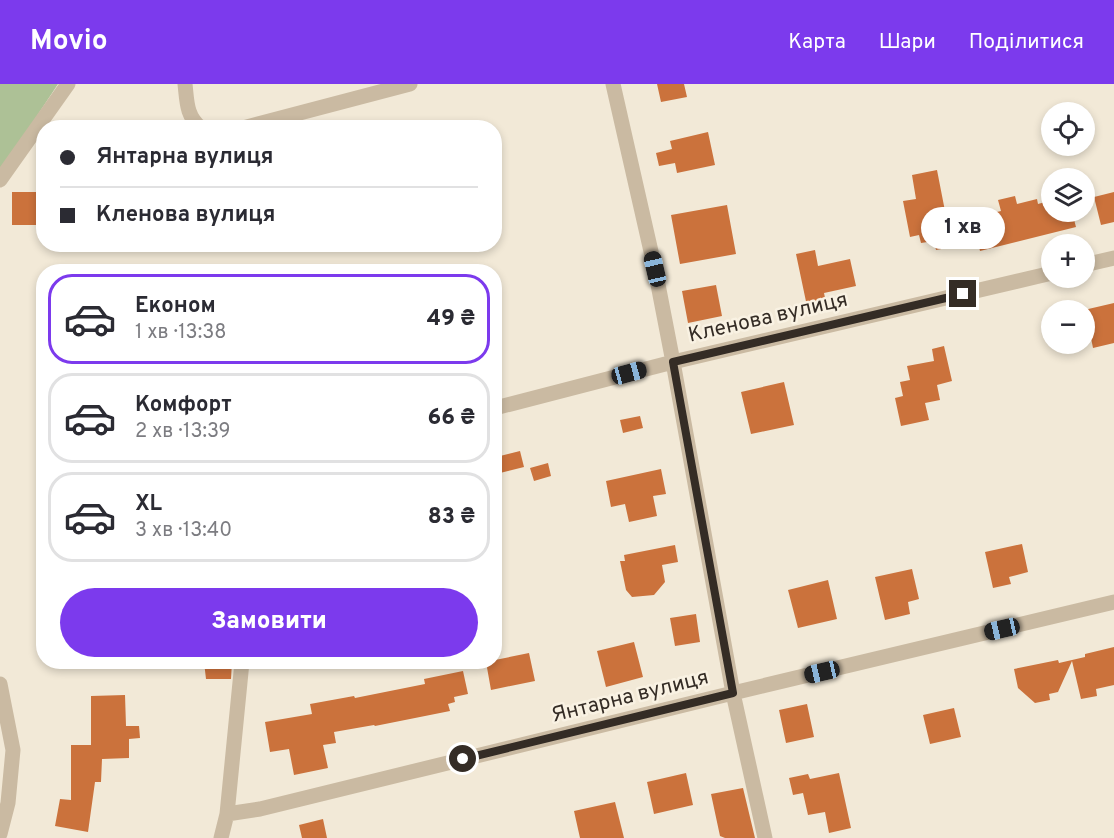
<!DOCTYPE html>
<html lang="uk">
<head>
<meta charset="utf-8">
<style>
  body { margin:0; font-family:Overpass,sans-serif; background:#f7f7f7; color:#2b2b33; height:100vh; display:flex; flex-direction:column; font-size:22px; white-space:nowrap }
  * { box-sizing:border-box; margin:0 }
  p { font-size:20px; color:#7c7c81 }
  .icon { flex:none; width:33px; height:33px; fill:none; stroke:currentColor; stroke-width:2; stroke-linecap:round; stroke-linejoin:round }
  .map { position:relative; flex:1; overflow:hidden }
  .sheet { position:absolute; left:36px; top:180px; width:466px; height:405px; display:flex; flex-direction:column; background:#fff; border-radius:24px; box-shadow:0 3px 9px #0003 }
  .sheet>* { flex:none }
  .guide { position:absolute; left:36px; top:36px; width:466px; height:132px; border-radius:24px; box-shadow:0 3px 9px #0003; display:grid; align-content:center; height:132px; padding:0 24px; background:#fff }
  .tools { position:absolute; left:1041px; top:18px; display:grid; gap:12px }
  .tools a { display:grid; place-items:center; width:54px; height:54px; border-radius:50%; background:#fff; box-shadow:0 3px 9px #0003; font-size:30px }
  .end { position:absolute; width:27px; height:27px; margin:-14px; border:8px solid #342c25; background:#fff; box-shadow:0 0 0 3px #fff }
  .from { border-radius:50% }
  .bubble { position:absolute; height:42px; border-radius:21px; background:#fff; box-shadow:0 3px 9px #0003; font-size:20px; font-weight:800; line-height:42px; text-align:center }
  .car { position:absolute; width:18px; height:36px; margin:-18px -9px; border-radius:8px; box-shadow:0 0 4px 2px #0007; background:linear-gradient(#222 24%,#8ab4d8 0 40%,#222 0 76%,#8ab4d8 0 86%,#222 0) }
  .guide b { display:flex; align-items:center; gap:21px; height:57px; font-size:22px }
  .guide b+b { border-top:2px solid #e1e1e2 }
  .guide i { width:15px; height:15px; background:#2b2b33 }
  ul { padding:10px 0 0; list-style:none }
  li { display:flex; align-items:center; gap:18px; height:90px; margin:0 12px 9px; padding:0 12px; border:3px solid #e1e1e2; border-radius:24px }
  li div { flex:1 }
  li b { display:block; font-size:22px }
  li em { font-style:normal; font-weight:800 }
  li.selected { border-color:#7c3aed }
  li>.icon { width:54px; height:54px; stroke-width:1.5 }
  .primary-button { display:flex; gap:12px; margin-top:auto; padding:12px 24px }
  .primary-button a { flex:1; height:69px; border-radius:36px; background:#7c3aed; color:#fff; font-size:24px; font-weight:800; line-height:69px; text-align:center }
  header { display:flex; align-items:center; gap:36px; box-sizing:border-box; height:84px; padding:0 30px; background:#7c3aed; color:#fff }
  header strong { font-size:28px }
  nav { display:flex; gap:33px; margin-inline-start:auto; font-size:21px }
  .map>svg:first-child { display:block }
  .green { fill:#adc196 }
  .building { fill:#cb723c }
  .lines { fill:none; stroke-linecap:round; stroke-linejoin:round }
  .minor { stroke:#cabaa2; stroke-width:15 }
  .route { stroke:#342c25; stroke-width:8 }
  .labels { text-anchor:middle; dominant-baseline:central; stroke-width:5; stroke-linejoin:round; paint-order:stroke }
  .street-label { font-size:21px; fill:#342c25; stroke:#f9f2e3 }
</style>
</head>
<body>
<header>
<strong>Movio</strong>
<nav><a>Карта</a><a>Шари</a><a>Поділитися</a></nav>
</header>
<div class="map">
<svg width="1114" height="754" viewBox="0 0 1114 754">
  <rect width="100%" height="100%" fill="#f2e9d7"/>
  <path class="green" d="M0 0H58L0 88Z"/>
  <path class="building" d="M657 0H684L687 13 661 18Z
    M708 48 715 81 677 89 675 79 659 82 656 69 672 65 670 57Z
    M937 86 952 163 936 166 934 157 921 159 919 151 910 153 903 117 916 115 912 91Z
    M12 108H44V141H12Z
    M1114 108V138L1101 141 1094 113Z
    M1015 112 1017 120 1037 115 1038 120 1052 116V128H1072L1076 143 980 167 972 134 1001 127 998 116Z
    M727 121 736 170 680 180 671 131Z
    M815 166 818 182 850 175 856 202 824 209 827 223 808 227 796 170Z
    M716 201 722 232 688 239 682 207Z
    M1114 219V259L1093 264 1091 254 1084 255V226Z
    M944 262 952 297 937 301 940 316 925 319 929 336 901 342 895 314 903 312 900 298 910 296 907 282 934 277 932 265Z
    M784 298 794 341 751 350 741 308Z
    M640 332 643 344 623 349 620 336Z
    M520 367 524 383 500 389 496 373Z
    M548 379 551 392 534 397 530 384Z
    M661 385 666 410 653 412 657 432 629 438 625 420 611 423 606 397Z
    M1022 460 1028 488 1009 493 1011 500 993 504 985 468Z
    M675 461 678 478 662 481 665 498 654 511 632 513 626 506 620 477H625L624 471Z
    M912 485 919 515 908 518 910 530 885 536 875 493Z
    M828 496 837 535 798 544 788 506Z
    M696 530 700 558 675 562 670 534Z
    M634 558 643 593 606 603 597 567Z
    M1114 563V601L1096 605 1097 612 1081 615 1072 577 1058 608 1049 610 1050 616 1035 619 1018 604 1014 585 1058 576 1059 579 1085 573V570Z
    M529 569 535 597 491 606 486 578H495V576Z
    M204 578H232L231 595H206Z
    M463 587 468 610 454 613 455 618 448 620 450 627 375 642 374 641 334 648 336 659 323 661 328 684 294 691 289 665 270 668 265 638 312 630 310 620 354 612 355 614 425 600 424 595Z
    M125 611 126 642H139L140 654 129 655V674L102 675 101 698H95L88 748 55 742 60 715 71 716V661H91V612Z
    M807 620 814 653 786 659 779 626Z
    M954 624 961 653 930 660 923 631Z
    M686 689 693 721 654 730 647 698Z
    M839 689 851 744 829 749 825 728 808 731 803 709 793 711 789 694 808 690 810 695Z
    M743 704 755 754H725L720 752 711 710Z
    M615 718 624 754H580L574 727Z
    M323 735 327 754H302L299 741Z"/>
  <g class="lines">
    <path class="minor" d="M185 0C187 17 186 32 201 44
      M613 0 655 185 673 278 733 609 765 754
      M243 44 410 0
      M0 96 68 0
      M1084 181 1114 174
      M495 324 673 278 1052 189
      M0 600 13 666 8 719 0 750
      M227 730 260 725 733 609 1114 518
      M221 754 227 730 242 578"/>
  </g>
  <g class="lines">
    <path class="route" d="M463 675 733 609 673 278 963 210"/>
  </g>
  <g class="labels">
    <g class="street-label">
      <text transform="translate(768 234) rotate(-13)">Кленова вулиця</text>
      <text transform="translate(630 613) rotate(-14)">Янтарна вулиця</text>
    </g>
  </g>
</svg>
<div class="tools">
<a><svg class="icon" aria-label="locate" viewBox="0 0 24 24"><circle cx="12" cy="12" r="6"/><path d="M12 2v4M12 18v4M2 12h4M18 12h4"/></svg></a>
<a><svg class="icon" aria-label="layers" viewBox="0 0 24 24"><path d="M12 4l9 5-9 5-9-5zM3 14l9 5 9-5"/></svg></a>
<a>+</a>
<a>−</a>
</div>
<i class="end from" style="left:463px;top:675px"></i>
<i class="end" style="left:963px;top:210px"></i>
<div class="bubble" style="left:921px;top:123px;width:84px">1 хв</div>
<i class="car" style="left:655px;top:185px;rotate:347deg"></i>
<i class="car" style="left:629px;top:289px;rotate:75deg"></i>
<i class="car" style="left:1002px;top:545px;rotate:257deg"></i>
<i class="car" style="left:822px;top:588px;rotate:257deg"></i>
<div class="guide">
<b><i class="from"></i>Янтарна вулиця</b>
<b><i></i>Кленова вулиця</b>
</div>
<section class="sheet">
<ul>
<li class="selected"><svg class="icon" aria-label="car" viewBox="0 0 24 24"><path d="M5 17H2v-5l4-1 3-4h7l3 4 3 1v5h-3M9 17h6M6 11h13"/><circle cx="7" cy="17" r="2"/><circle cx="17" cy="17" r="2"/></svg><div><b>Економ</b><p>1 хв · 13:38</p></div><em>49 ₴</em></li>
<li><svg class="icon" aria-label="car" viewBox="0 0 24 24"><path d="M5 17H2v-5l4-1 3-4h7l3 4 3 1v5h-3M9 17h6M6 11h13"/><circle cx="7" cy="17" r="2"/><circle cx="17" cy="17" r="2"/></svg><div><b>Комфорт</b><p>2 хв · 13:39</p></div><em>66 ₴</em></li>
<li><svg class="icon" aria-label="car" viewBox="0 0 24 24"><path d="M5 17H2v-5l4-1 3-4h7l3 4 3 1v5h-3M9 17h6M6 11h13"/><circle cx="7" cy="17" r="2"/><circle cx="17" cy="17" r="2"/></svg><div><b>XL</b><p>3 хв · 13:40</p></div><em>83 ₴</em></li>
</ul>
<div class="primary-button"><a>Замовити</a></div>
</section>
</div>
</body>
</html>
